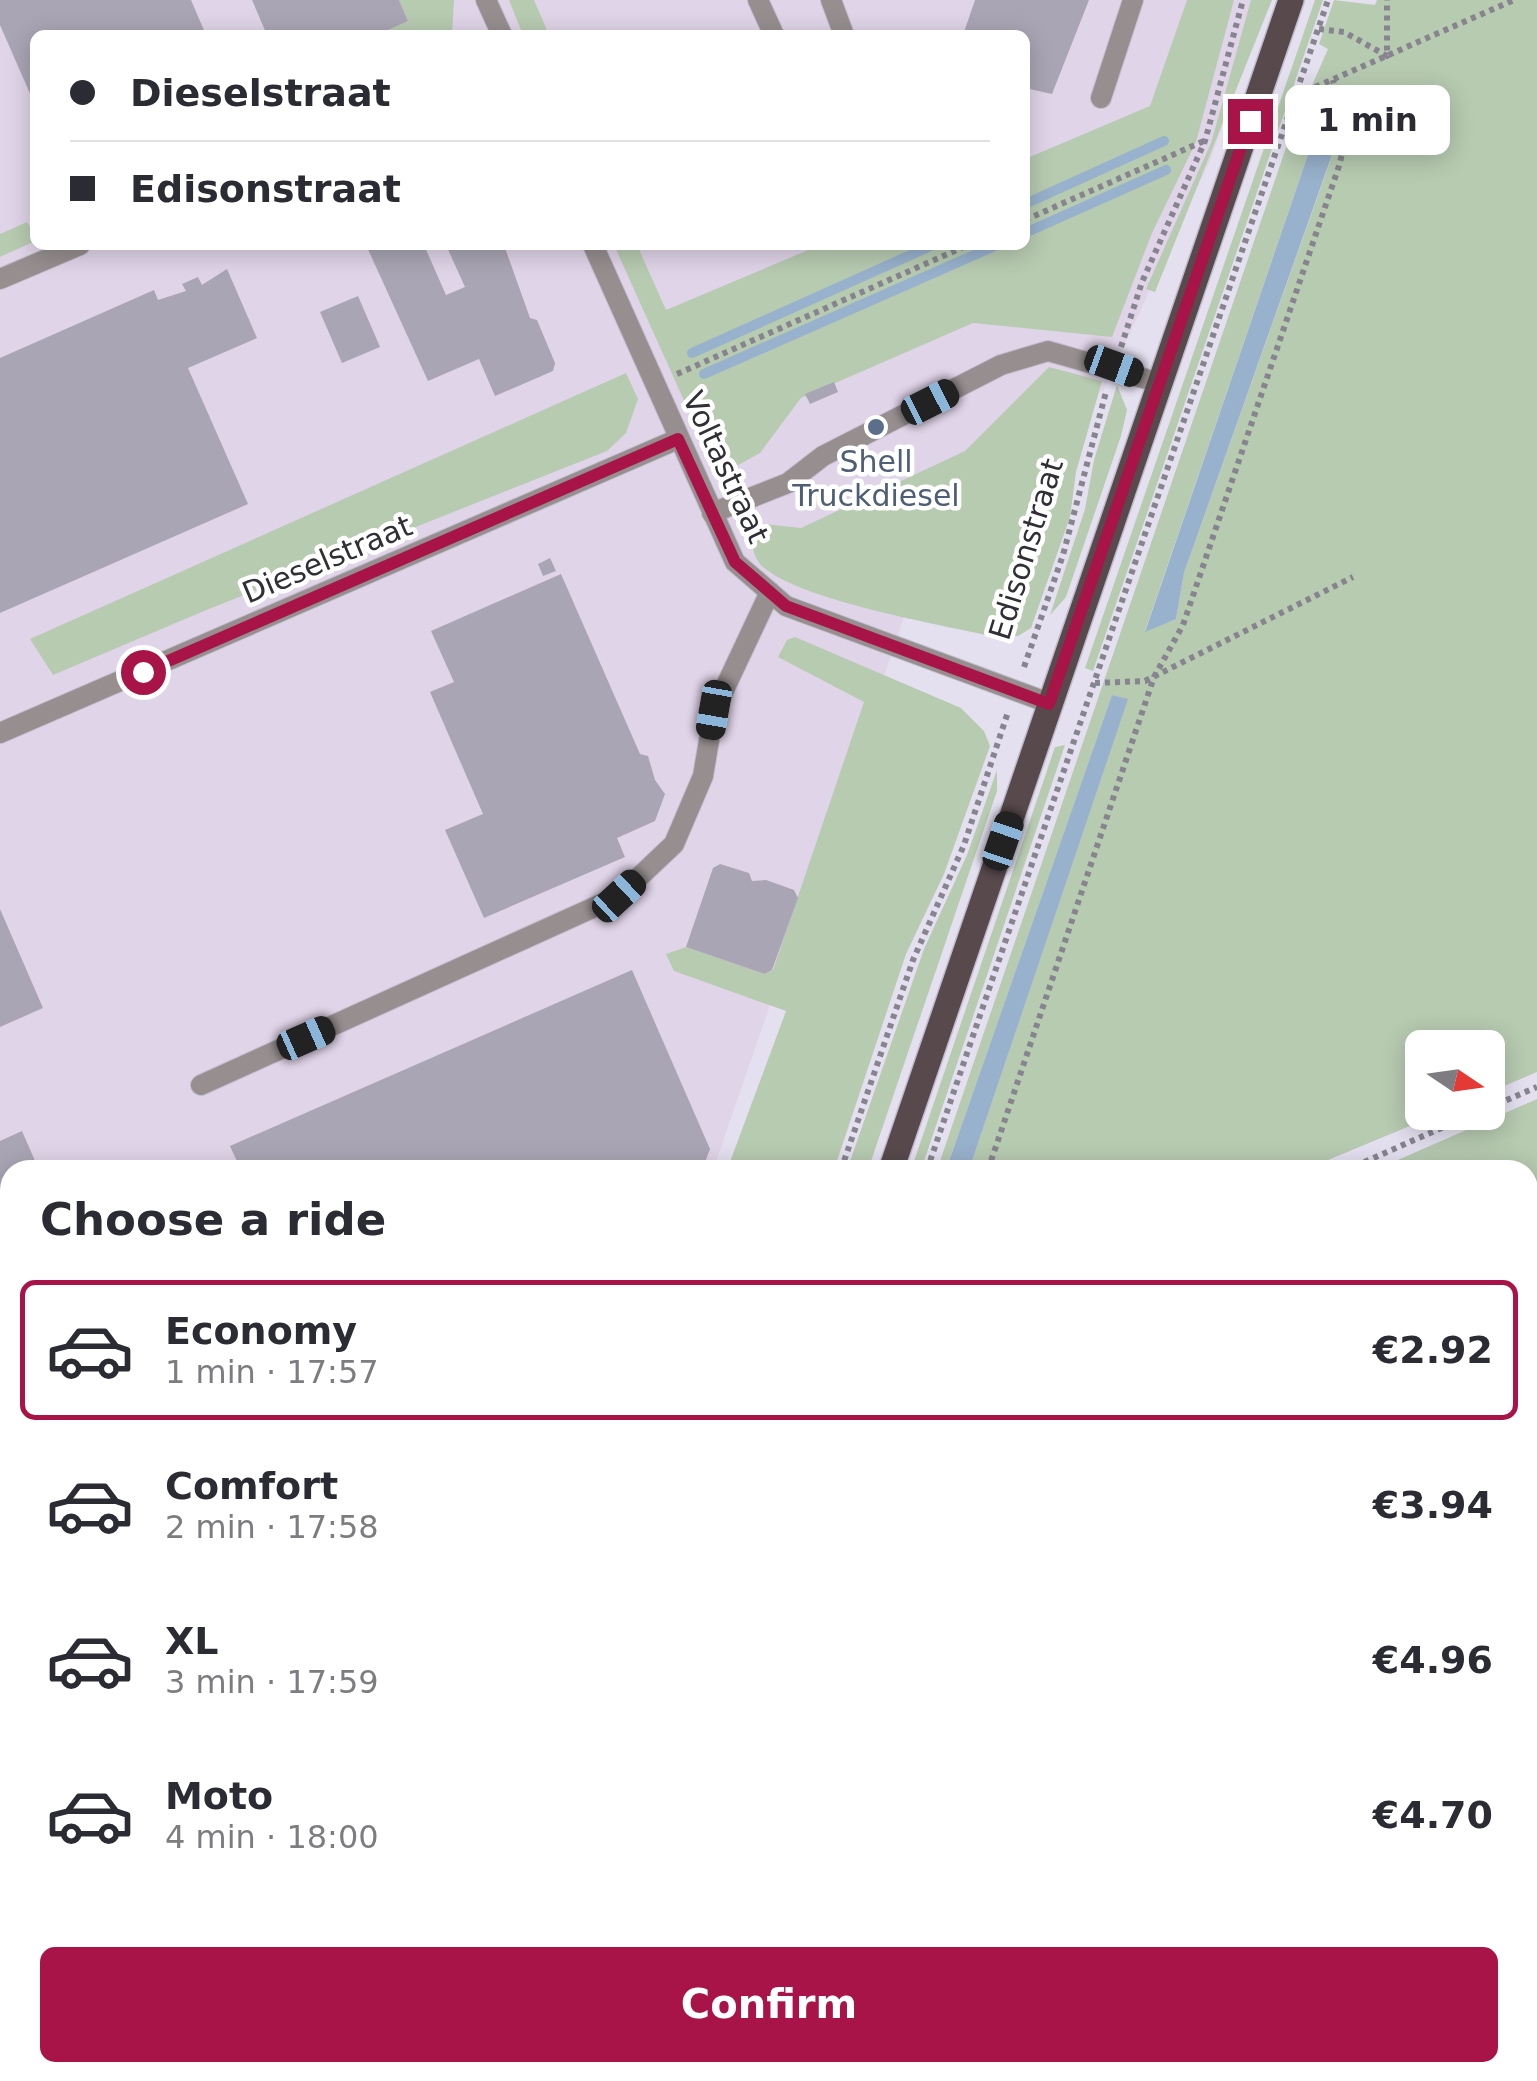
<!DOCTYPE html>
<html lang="en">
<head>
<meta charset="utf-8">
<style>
  body { margin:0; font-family:"DejaVu Sans",sans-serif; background:#f2f2f3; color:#2b2b33; height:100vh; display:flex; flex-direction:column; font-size:38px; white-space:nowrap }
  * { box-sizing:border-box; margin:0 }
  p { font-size:32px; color:#7c7c81 }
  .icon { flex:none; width:55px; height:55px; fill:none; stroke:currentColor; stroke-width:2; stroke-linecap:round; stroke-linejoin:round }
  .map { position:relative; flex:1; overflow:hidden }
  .drawer { position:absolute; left:0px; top:1160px; width:1538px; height:922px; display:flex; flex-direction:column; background:#fff; border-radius:30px 30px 0 0; box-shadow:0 5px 25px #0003 }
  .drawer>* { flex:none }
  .top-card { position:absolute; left:30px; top:30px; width:1000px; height:220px; border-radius:15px; box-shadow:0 5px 25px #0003; display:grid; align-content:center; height:220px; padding:0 40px; background:#fff }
  .needle { width:65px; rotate:103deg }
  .controls { position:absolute; left:1405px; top:1030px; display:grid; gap:20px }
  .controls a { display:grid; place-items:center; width:100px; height:100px; border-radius:15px; background:#fff; box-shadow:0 5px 25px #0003; font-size:50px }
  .end { position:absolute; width:45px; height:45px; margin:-22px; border:12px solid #a91448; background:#fff; box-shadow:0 0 0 5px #fff }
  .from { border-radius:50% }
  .bubble { position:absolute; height:70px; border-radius:15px; background:#fff; box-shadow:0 5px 25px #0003; font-size:32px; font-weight:600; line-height:70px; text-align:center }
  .car { position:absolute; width:30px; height:60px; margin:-30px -15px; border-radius:12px; box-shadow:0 0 8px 2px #0007; background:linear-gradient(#222 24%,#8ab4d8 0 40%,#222 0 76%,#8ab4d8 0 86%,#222 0) }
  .top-card b { display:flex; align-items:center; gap:35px; height:95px; font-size:38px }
  .top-card b+b { border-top:2px solid #e1e1e2 }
  .top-card i { width:25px; height:25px; background:#2b2b33 }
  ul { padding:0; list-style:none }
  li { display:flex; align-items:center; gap:30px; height:140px; margin:0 20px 15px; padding:0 20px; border:5px solid transparent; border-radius:15px }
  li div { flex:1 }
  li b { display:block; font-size:38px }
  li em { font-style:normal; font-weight:600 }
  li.selected { border-color:#a91448 }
  li>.icon { width:90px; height:90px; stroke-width:1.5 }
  h2 { padding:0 40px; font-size:45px; line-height:120px }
  .action { display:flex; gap:20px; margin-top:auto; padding:20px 40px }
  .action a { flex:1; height:115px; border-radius:15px; background:#a91448; color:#fff; font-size:40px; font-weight:600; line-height:115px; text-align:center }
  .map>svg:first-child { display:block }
  .industrial { fill:#e0d4e8; fill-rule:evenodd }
  .green { fill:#b7cbb1; fill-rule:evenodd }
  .water { fill:#98b1cc }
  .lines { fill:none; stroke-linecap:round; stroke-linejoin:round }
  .stream { stroke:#98b1cc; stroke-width:10 }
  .building { fill:#a9a5b4 }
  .lane-casing { stroke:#c0bdcb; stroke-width:22 }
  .street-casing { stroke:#c0bdcb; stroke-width:22 }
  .primary-casing { stroke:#c0bdcb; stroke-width:28 }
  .path { stroke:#87848f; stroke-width:6; stroke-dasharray:5 5; stroke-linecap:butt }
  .lane { stroke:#968e8f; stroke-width:20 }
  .street { stroke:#968e8f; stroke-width:20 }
  .primary { stroke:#57494c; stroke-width:25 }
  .route { stroke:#a91448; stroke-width:12 }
  .service-dot { fill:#5c6f8a; stroke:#fff; stroke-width:4 }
  .labels { text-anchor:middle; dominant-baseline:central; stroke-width:9; stroke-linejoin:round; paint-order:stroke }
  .service-label { font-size:30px; fill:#4e5e75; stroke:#fff }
  .street-label { font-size:30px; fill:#302f35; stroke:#fff }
</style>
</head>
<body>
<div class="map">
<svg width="1537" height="2081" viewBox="0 0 1537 2081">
  <rect width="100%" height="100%" fill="#e4e0f0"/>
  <path class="industrial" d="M0 0H1263L1212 156 1103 391 1014 426 927 551 713 1170H10V1785L0 1790ZM35 35H1025V245H35Z"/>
  <path class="green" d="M399 0H454L452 35H377L408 21Z
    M509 0H534L549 35H523Z
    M1187 0H1234L1196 142 1152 233 1112 337 973 323 801 398 760 453 718 476 614 245H637L666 310 820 245H1025V159L1150 106Z
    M1251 0H1272L1155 292 1146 289 1211 143Z
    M1315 0H1323L1093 671 1085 668Z
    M1334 0 1375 5 1377 0H1537V1072L1488 1093V1048H1422V1112L1441 1113 1304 1170H969L1127 700 1112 695 946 1170H937L1291 133 1328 49 1319 44ZM1312 143 1333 153 1184 573 1176 619 1145 631Z
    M27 222 35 236 33 242 0 257V234Z
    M1049 367 1102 381 1076 472 1070 517 1031 628 1018 636 995 637C943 625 796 600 761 565 755 559 754 552 752 544L764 524 801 528 965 451Z
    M626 373 638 399 626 433 607 451 204 611 53 675 30 639Z
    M1117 385 1127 410 1121 436 1066 597 1050 615 1085 509 1094 460Z
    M795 637 961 708 984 731 990 746 944 874 906 954 834 1170H727L786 1011 674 971 666 954 686 947 765 974 773 970 864 702 778 657 787 640Z
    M1065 745 921 1170H911L1055 747Z
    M997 770V791L868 1170H847L924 949 967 855Z
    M1537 1099V1901L1528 1905V1170H1375Z
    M10 1734V2018L0 2022V1739Z
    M114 2073V2072L297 2073 277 2081H95Z
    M876 2073H1123L1102 2081H880Z"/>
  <path class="water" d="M1312 143 1333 152 1184 573 1176 619 1145 632Z
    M1112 695 1128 699 969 1170H946Z"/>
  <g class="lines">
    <path class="stream" d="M1025 204 1164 141
      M1025 233 1166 170
      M692 353 933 245
      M704 374 997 245"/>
  </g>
  <path class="building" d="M0 0H191L206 35H35V105L0 25Z
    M252 0H399L408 21 377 35H267Z
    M975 0H1089L1052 94 1025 88V35H963Z
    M366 245H424L446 295 465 287 446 245H504L530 318 537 320 555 363 553 371 495 396 479 359 428 381Z
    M227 269 257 338 188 368 248 504 0 613V358L154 290 158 300 186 291 182 284 198 277 202 285Z
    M358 296 380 347 342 363 320 312Z
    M834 382 838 392 810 404 805 394Z
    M550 558 556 571 543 576 538 564Z
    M561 574 640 754 648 756 655 780 665 794 655 821 617 838 625 857 484 918 445 830 483 814 430 692 454 682 431 631Z
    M720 864 749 873 752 881 766 880 794 890 798 898 772 970 765 974 686 947 713 868Z
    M0 909 43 1008 0 1027Z
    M632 970 710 1149 702 1170H241L230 1146Z
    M22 1131 39 1170H10V1564L0 1541V1141Z"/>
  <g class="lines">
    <g class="lane-casing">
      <path id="lane" d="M758 0 774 35
        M831 0 844 35
        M1101 98 1133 0
        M712 513 788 483 823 456 1001 365 1048 351 1160 383
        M201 1085 619 896 674 844 703 776 714 711 770 592
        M0 1664 5 1675 0 1677"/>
    </g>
    <g class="street-casing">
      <path id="street" d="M486 0 502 35
        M593 245 735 562 786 606 1049 703
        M0 279 80 245
        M0 733 678 439"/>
    </g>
    <g class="primary-casing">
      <path id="primary" d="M891 1170 1291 0
        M0 2077 12 2072"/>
    </g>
    <path class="path" d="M1319 29 1344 32 1387 56V0
      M1297 95 1514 0
      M1025 220 1204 141
      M1121 347 1142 282 1205 141 1243 0
      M677 374 968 245
      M1024 667 1063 555 1106 392
      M1095 683 1145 681 1353 577
      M1488 1108 1537 1087
      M841 1170 913 960 964 845 1008 712
      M927 1170 1328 0
      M988 1170 1154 677 1183 625 1339 166 1347 134 1333 80
      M1346 1170 1478 1112
      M0 2030 10 2026
      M83 2081 104 2072"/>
    <use href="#lane" class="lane"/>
    <use href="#street" class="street"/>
    <use href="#primary" class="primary"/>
  </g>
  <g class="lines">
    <path class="route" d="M143 672 678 439 735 562 786 606 1049 704 1250 121"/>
  </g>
  <circle class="service-dot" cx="876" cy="427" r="10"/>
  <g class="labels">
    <g class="service-label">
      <text x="876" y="461">Shell<tspan x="876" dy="34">Truckdiesel</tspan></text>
    </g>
    <g class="street-label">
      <text transform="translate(726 467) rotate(65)">Voltastraat</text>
      <text transform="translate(1026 549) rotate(-73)">Edisonstraat</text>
      <text transform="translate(327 559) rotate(-23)">Dieselstraat</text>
    </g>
  </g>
</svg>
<div class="controls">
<a><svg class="needle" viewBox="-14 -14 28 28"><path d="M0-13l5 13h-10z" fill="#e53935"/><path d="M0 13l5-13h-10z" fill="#7c7c81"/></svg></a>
</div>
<i class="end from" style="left:143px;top:672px"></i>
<i class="end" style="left:1250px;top:121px"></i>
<div class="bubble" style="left:1285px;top:85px;width:165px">1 min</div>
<i class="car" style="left:1114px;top:366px;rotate:110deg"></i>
<i class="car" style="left:930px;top:402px;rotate:63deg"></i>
<i class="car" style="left:714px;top:710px;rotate:190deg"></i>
<i class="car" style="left:1003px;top:841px;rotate:19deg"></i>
<i class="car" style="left:619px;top:896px;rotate:47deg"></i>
<i class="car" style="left:306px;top:1038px;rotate:66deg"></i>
<div class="top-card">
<b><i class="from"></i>Dieselstraat</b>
<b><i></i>Edisonstraat</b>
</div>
<section class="drawer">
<h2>Choose a ride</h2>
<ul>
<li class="selected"><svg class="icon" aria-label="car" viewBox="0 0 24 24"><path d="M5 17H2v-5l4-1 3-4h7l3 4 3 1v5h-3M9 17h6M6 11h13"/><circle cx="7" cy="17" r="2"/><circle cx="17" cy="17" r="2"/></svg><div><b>Economy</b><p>1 min · 17:57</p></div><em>€2.92</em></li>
<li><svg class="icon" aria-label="car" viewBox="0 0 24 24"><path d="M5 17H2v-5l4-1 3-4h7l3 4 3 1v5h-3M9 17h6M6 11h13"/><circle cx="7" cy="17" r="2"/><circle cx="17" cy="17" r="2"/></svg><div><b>Comfort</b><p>2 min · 17:58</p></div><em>€3.94</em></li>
<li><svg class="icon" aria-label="car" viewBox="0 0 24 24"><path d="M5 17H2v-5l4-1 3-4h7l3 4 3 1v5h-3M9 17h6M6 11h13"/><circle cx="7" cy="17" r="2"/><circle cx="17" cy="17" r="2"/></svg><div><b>XL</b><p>3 min · 17:59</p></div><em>€4.96</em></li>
<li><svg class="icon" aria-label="car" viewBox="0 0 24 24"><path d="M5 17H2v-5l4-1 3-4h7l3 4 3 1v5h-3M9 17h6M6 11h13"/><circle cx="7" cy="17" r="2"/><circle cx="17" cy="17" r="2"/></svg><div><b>Moto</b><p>4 min · 18:00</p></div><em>€4.70</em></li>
</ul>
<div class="action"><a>Confirm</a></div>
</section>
</div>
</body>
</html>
